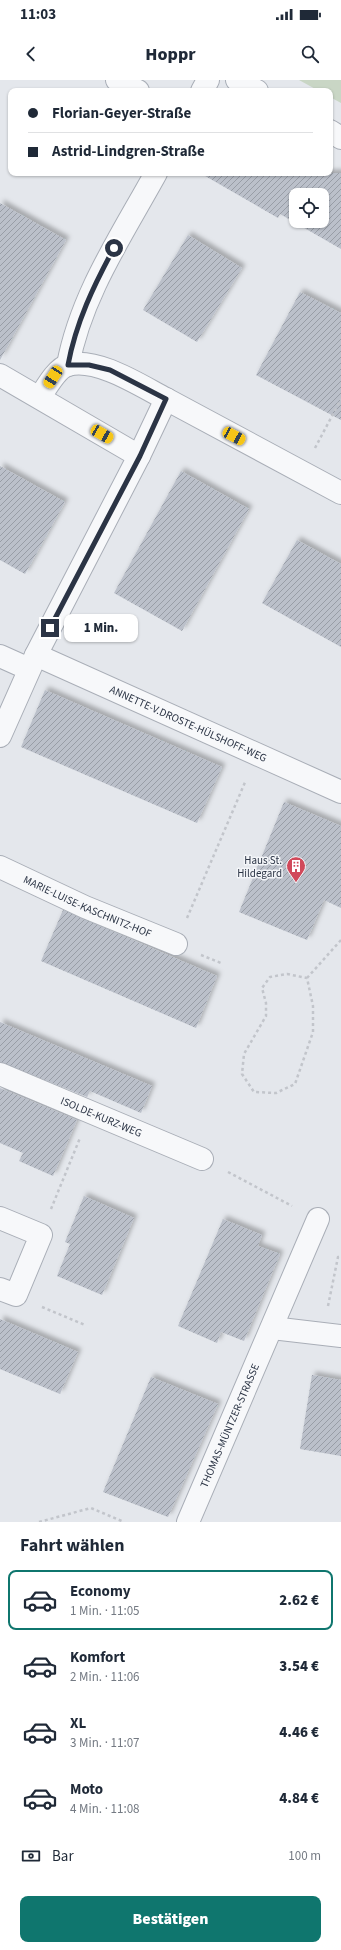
<!DOCTYPE html>
<html lang="de">
<head>
<meta charset="utf-8">
<style>
  body { margin:0; font-family:"Source Sans 3",sans-serif; background:#f2f2f3; color:#1f2937; height:100vh; display:flex; flex-direction:column; font-size:15px; white-space:nowrap }
  * { box-sizing:border-box; margin:0 }
  p { font-size:13px; color:#747a83 }
  .icon { flex:none; width:22px; height:22px; fill:none; stroke:currentColor; stroke-width:2; stroke-linecap:round; stroke-linejoin:round }
  .map { position:relative; height:1442px; overflow:hidden }
  .details { display:flex; flex-direction:column; background:#fff; flex:1 }
  .details>* { flex:none }
  .guide { position:absolute; left:8px; top:8px; width:325px; height:88px; border-radius:8px; box-shadow:0 1px 3px #0004; display:grid; align-content:center; height:88px; padding:0 20px; background:#fff }
  .controls { position:absolute; left:289px; top:108px; display:grid; gap:8px }
  .controls a { display:grid; place-items:center; width:40px; height:40px; border-radius:8px; background:#fff; box-shadow:0 1px 3px #0004; font-size:20px }
  .end { position:absolute; width:18px; height:18px; margin:-9px; border:5px solid #2b3445; background:#fff; box-shadow:0 0 0 2px #fff }
  .from { border-radius:50% }
  .bubble { position:absolute; height:28px; border-radius:8px; background:#fff; box-shadow:0 1px 3px #0004; font-size:13px; font-weight:800; line-height:28px; text-align:center }
  .car { position:absolute; width:12px; height:24px; margin:-12px -6px; border-radius:5px; box-shadow:0 0 3px 1px #0007; background:linear-gradient(#f5c518 24%,#345 0 40%,#f5c518 0 76%,#345 0 86%,#f5c518 0) }
  .guide b { display:flex; align-items:center; gap:14px; height:38px; font-size:15px }
  .guide b+b { border-top:1px solid #e0e1e3 }
  .guide i { width:10px; height:10px; background:#1f2937 }
  ul { padding:0; list-style:none }
  li { display:flex; align-items:center; gap:12px; height:60px; margin:0 8px 6px; padding:0 12px; border:2px solid transparent; border-radius:8px }
  li div { flex:1 }
  li b { display:block; font-size:15px }
  li em { font-style:normal; font-weight:800 }
  li.current { border-color:#0f766e }
  li>.icon { width:36px; height:36px; stroke-width:1.5 }
  h2 { padding:0 20px; font-size:18px; line-height:48px }
  .pay { display:flex; align-items:center; gap:10px; height:44px; padding:0 20px; font-size:15px }
  .pay p { margin-inline-start:auto }
  .action { display:flex; gap:8px; margin-top:auto; padding:8px 20px }
  .action a { flex:1; height:46px; border-radius:8px; background:#0f766e; color:#fff; font-size:16px; font-weight:800; line-height:46px; text-align:center }
  .status { display:flex; justify-content:space-between; align-items:center; height:28px; padding:0 20px; background:#fff; direction:ltr }
  .status svg { height:11px; fill:currentColor }
  header { display:flex; justify-content:space-between; align-items:center; height:52px; padding:0 20px; background:#fff; font-size:18px; font-weight:800 }
  .map>svg:first-child { display:block }
  .green { fill:#c9d6c5 }
  .building { fill:url(#building-hatch); fill-rule:evenodd; filter:url(#shadow) }
  .lines { fill:none; stroke-linecap:round; stroke-linejoin:round }
  .minor-casing { stroke:#a9aeb7; stroke-width:24 }
  .path { stroke:#c2c5cb; stroke-width:2.5; stroke-dasharray:3 3; stroke-linecap:butt }
  .minor { stroke:#f7f8fa; stroke-width:22 }
  .route { stroke:#2b3445; stroke-width:5 }
  .labels { text-anchor:middle; dominant-baseline:central; stroke-width:3; stroke-linejoin:round; paint-order:stroke }
  .street-label { font-size:11px; fill:#2b3445; stroke:#f4f6f9 }
  .poi-label { font-size:11px; fill:#2b3445; stroke:#f4f6f9; text-anchor:end }
</style>
</head>
<body>
<div class="status"><b>11:03</b><svg viewBox="0 0 49 12"><path d="M0 12V9h3v3zM5 12V6h3v6zM10 12V3h3v9zM15 12V0h3v12zM26 1h20v11H26zM47 4h2v5h-2z"/></svg></div>
<header><svg class="icon" aria-label="back" viewBox="0 0 24 24"><path d="M15 5l-7 7 7 7"/></svg>Hoppr<svg class="icon" aria-label="search" viewBox="0 0 24 24"><circle cx="10" cy="10" r="6"/><path d="M15 15l6 6"/></svg></header>
<div class="map">
<svg width="341" height="1442" viewBox="0 0 341 1442">
  <defs>
    <pattern id="building-hatch" width="6" height="6" patternUnits="userSpaceOnUse"><rect width="6" height="6" fill="#bbc0ca"/><path d="M-1 1l2-2M0 6l6-6M5 7l2-2" fill="none" stroke="#989da6"/></pattern>
    <filter id="shadow"><feDropShadow dx="3.5" dy="-3.5" stdDeviation="2" flood-color="#0004"/></filter>
  </defs>
  <rect width="100%" height="100%" fill="#e4e7ec"/>
  <path class="green" d="M299 0H341V23L330 17V11H319Z"/>
  <path class="building" d="M200 93H341V169L280 134 278 138ZM296 115H322V141H296Z
    M0 123 66 160 0 280Z
    M188 155 242 188 197 262 143 230Z
    M300 212 341 233V340L256 295Z
    M0 386 65 422 25 494 0 480Z
    M181 391 249 429 182 551 114 513Z
    M297 460 341 484V567L262 523Z
    M45 610 222 687 197 743 21 667Z
    M284 722 341 746V828L324 820 307 860 239 832Z
    M63 830 217 896 196 948 41 881Z
    M0 942 152 1006 141 1033 90 1011 87 1017 0 982Z
    M0 1008 77 1040 53 1096 19 1081 23 1073 0 1063Z
    M84 1116 134 1138 102 1215 57 1196 70 1164 65 1162Z
    M223 1139 262 1155 258 1166 280 1174 244 1261 221 1252 217 1263 178 1246Z
    M0 1239 78 1272 60 1314 0 1289Z
    M312 1295 341 1300V1376L300 1369Z
    M151 1297 218 1324 168 1437 103 1412Z"/>
  <g class="lines">
    <g class="minor-casing">
      <g id="minor">
        <path d="M117 0 138 11"/>
        <path d="M237 0 257 11"/>
        <path d="M202 11 208 0"/>
        <path d="M330 51 341 58"/>
        <path d="M68 285C81 215 122 155 156 93"/>
        <path d="M0 295 139 376 166 319 341 413"/>
        <path d="M40 317C46 308 57 288 68 285 97 277 141 306 166 319"/>
        <path id="s1" d="M36 575 341 712"/>
        <path d="M0 576 29 589"/>
        <path d="M0 656 36 575 139 376"/>
        <path id="s2" d="M0 787 85 827 176 864"/>
        <path id="s3" d="M0 994 202 1079"/>
        <path d="M0 1138 41 1155 16 1215 0 1209"/>
        <path d="M272 1248 341 1256"/>
        <path id="s4" d="M188 1442 318 1139"/>
      </g>
    </g>
    <path class="path" d="M315 368 341 319
      M187 838 246 700
      M201 875 221 883
      M287 894 307 898 313 926V952L295 1004 276 1013 254 1012 242 994 244 974 266 936V923L262 908 270 897Z
      M307 898 341 860
      M228 1092 292 1126
      M51 1129 80 1058
      M328 1226 338 1177H341
      M42 1227 85 1245
      M39 1442 91 1428 124 1442"/>
    <use href="#minor" class="minor"/>
  </g>
  <g class="lines">
    <path class="route" d="M50 548 140 376 166 319 110 290 89 285H68C76 242 94 205 114 168"/>
  </g>
  <defs>
    <g id="building-pin" transform="scale(1)"><path d="M0 17L-7.5 6A9.5 9.5 0 1 1 7.5 6Z" fill="#d1495b" stroke="#f4f6f9"/><path d="M-4-6H4V6H1V3H-1V6H-4ZM-2.5-4.3h1.7v1.8h-1.7ZM.8-4.3h1.7v1.8H.8ZM-2.5-1h1.7V.8h-1.7ZM.8-1h1.7V.8H.8Z" fill="#fff"/></g>
  </defs>
  <g fill-rule="evenodd">
    <use href="#building-pin" x="296" y="786"/>
  </g>
  <g class="labels">
    <g class="street-label">
      <text stroke="none"><textPath href="#s1" startOffset="167">ANNETTE-V.DROSTE-HÜLSHOFF-WEG</textPath></text>
      <text stroke="none"><textPath href="#s2" startOffset="96">MARIE-LUISE-KASCHNITZ-HOF</textPath></text>
      <text stroke="none"><textPath href="#s3" startOffset="110">ISOLDE-KURZ-WEG</textPath></text>
      <text stroke="none"><textPath href="#s4" startOffset="105">THOMAS-MÜNTZER-STRASSE</textPath></text>
    </g>
    <g class="poi-label">
      <text x="282" y="780">Haus St.<tspan x="282" dy="13">Hildegard</tspan></text>
    </g>
  </g>
</svg>
<div class="controls">
<a><svg class="icon" aria-label="locate" viewBox="0 0 24 24"><circle cx="12" cy="12" r="6"/><path d="M12 2v4M12 18v4M2 12h4M18 12h4"/></svg></a>
</div>
<i class="end from" style="left:114px;top:168px"></i>
<i class="end" style="left:50px;top:548px"></i>
<div class="bubble" style="left:64px;top:534px;width:74px">1 Min.</div>
<i class="car" style="left:53px;top:297px;rotate:213deg"></i>
<i class="car" style="left:102px;top:354px;rotate:120deg"></i>
<i class="car" style="left:234px;top:356px;rotate:118deg"></i>
<div class="guide">
<b><i class="from"></i>Florian-Geyer-Straße</b>
<b><i></i>Astrid-Lindgren-Straße</b>
</div>
</div>
<section class="details">
<h2>Fahrt wählen</h2>
<ul>
<li class="current"><svg class="icon" aria-label="car" viewBox="0 0 24 24"><path d="M5 17H2v-5l4-1 3-4h7l3 4 3 1v5h-3M9 17h6M6 11h13"/><circle cx="7" cy="17" r="2"/><circle cx="17" cy="17" r="2"/></svg><div><b>Economy</b><p>1 Min. · 11:05</p></div><em>2.62 €</em></li>
<li><svg class="icon" aria-label="car" viewBox="0 0 24 24"><path d="M5 17H2v-5l4-1 3-4h7l3 4 3 1v5h-3M9 17h6M6 11h13"/><circle cx="7" cy="17" r="2"/><circle cx="17" cy="17" r="2"/></svg><div><b>Komfort</b><p>2 Min. · 11:06</p></div><em>3.54 €</em></li>
<li><svg class="icon" aria-label="car" viewBox="0 0 24 24"><path d="M5 17H2v-5l4-1 3-4h7l3 4 3 1v5h-3M9 17h6M6 11h13"/><circle cx="7" cy="17" r="2"/><circle cx="17" cy="17" r="2"/></svg><div><b>XL</b><p>3 Min. · 11:07</p></div><em>4.46 €</em></li>
<li><svg class="icon" aria-label="car" viewBox="0 0 24 24"><path d="M5 17H2v-5l4-1 3-4h7l3 4 3 1v5h-3M9 17h6M6 11h13"/><circle cx="7" cy="17" r="2"/><circle cx="17" cy="17" r="2"/></svg><div><b>Moto</b><p>4 Min. · 11:08</p></div><em>4.84 €</em></li>
</ul>
<div class="pay"><svg class="icon" aria-label="cash" viewBox="0 0 24 24"><path d="M3 7h18v10H3z"/><circle cx="12" cy="12" r="2"/></svg>Bar<p>100 m</p></div>
<div class="action"><a>Bestätigen</a></div>
</section>
</body>
</html>
